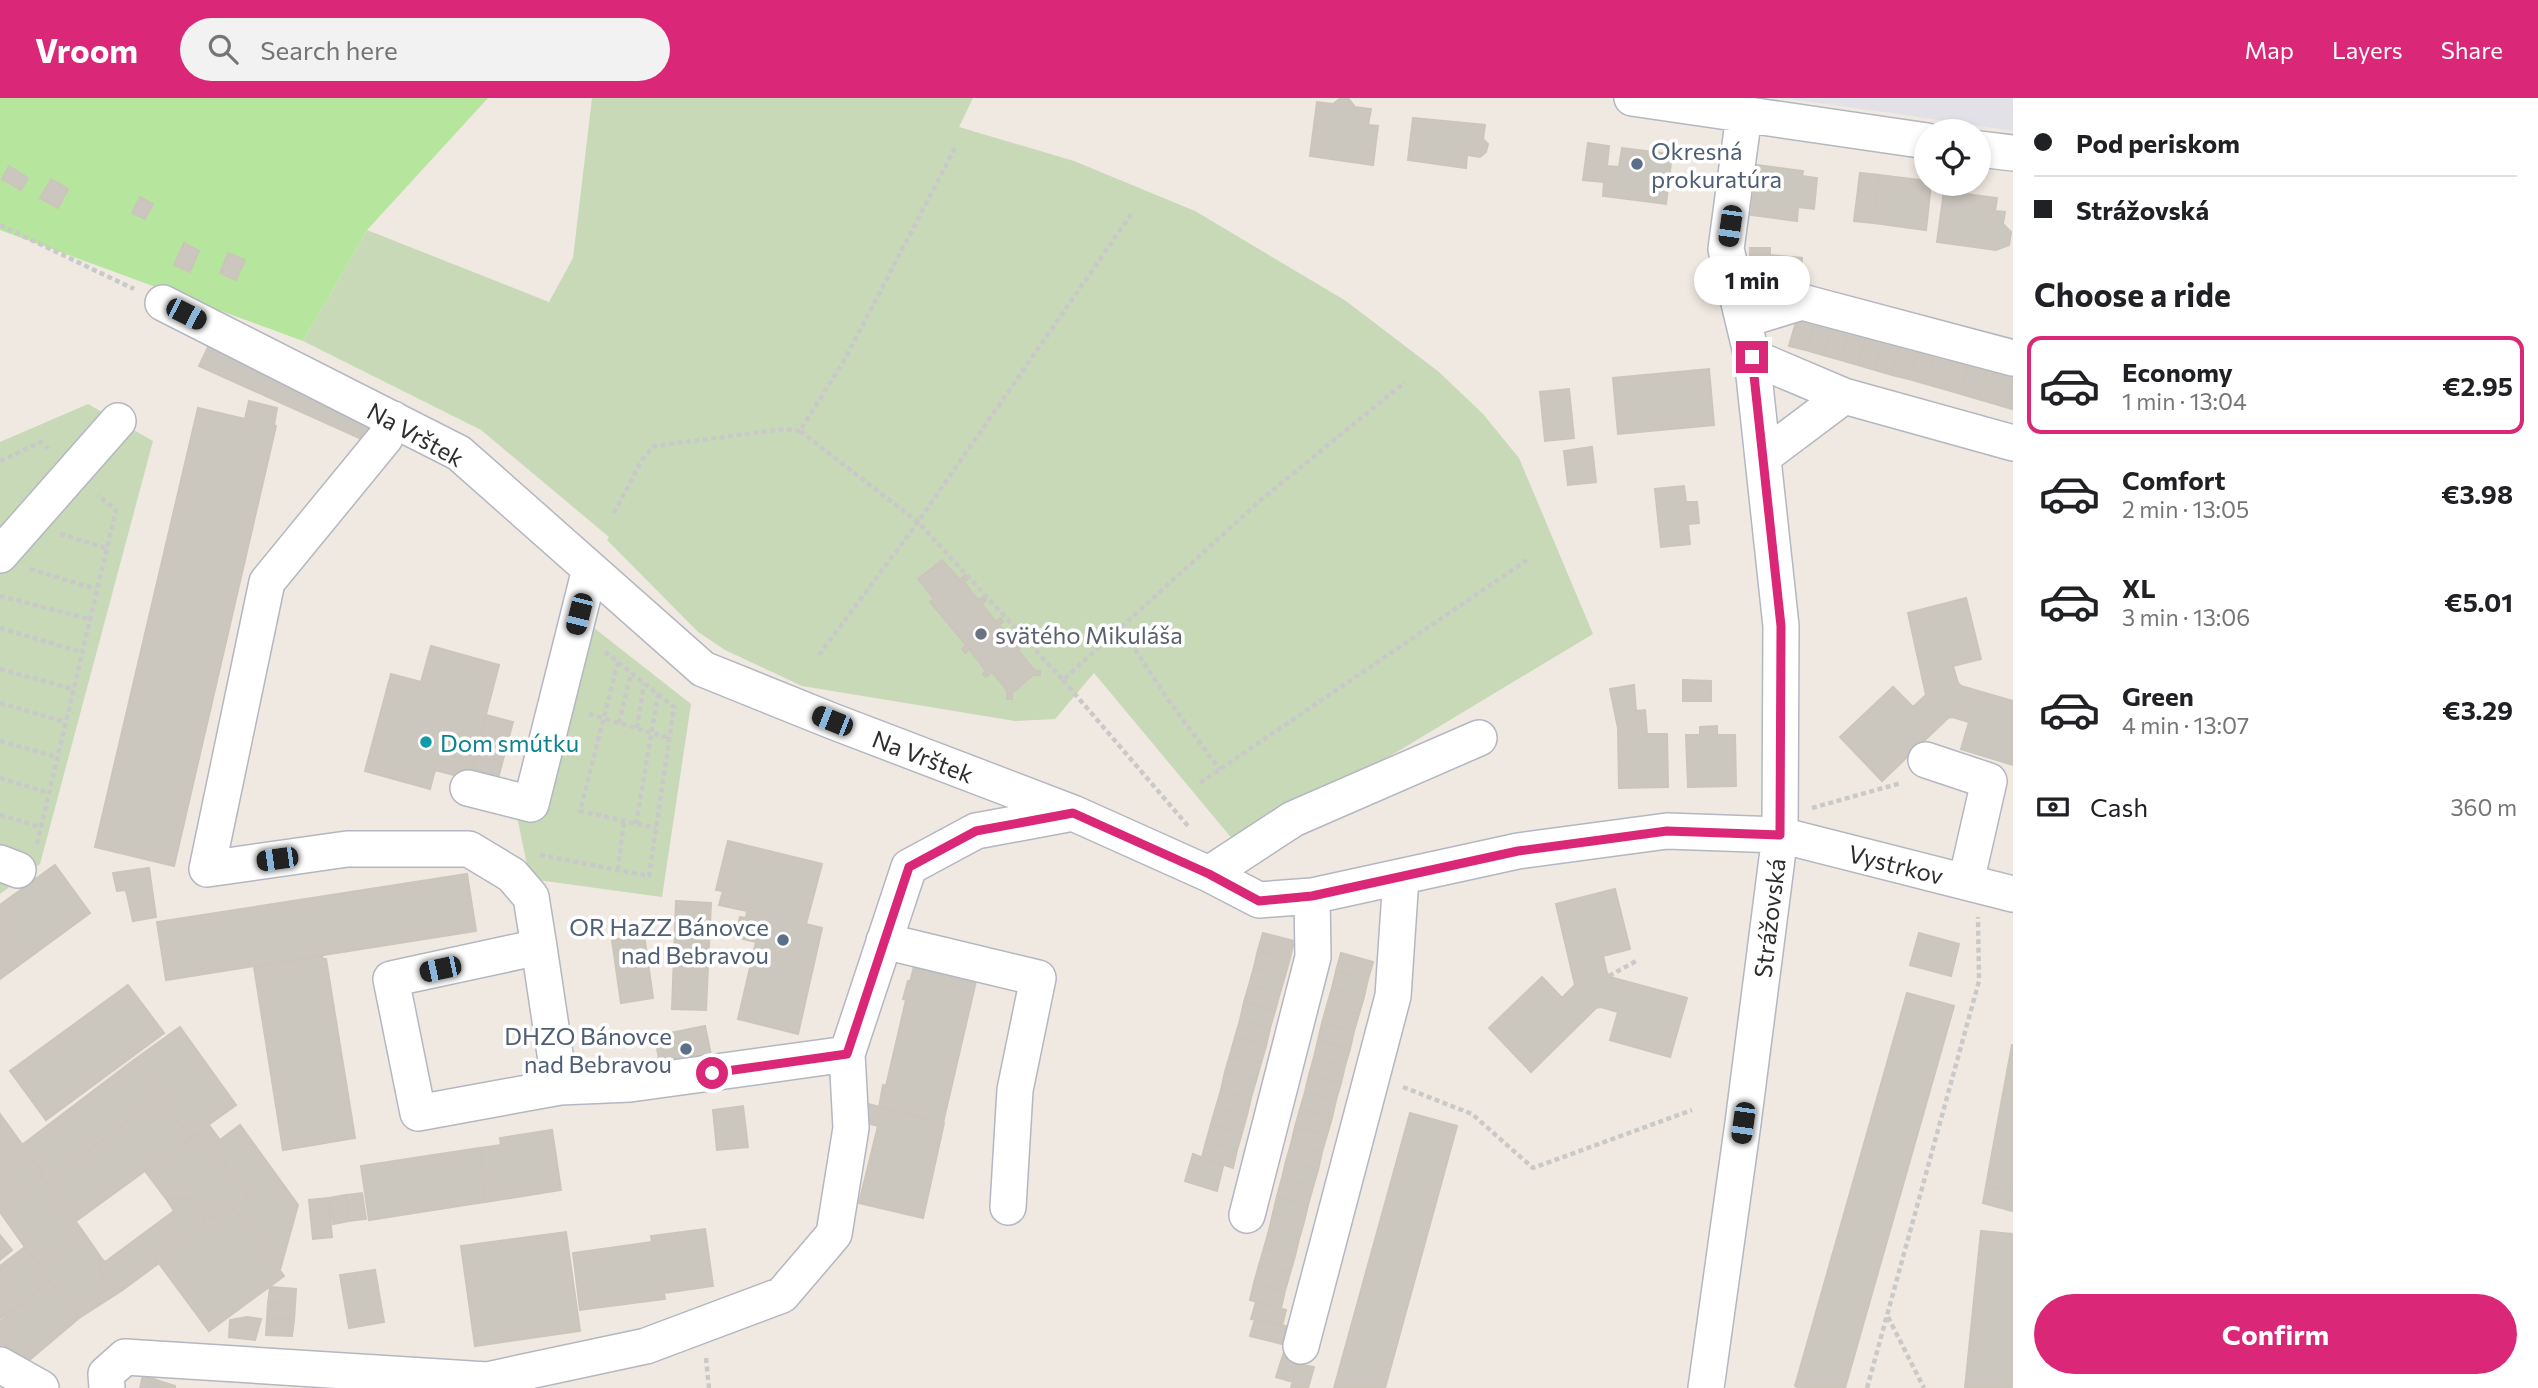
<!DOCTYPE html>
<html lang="en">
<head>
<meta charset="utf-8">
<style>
  body { margin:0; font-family:Commissioner,sans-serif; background:#f2f2f2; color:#202124; height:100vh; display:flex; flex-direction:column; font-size:26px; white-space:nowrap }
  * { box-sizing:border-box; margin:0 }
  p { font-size:23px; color:#757577 }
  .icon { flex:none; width:38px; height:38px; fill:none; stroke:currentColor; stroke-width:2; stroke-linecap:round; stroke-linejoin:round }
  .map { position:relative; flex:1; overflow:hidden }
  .panel { display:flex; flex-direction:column; background:#fff; width:525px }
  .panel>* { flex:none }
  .guide { display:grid; align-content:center; height:154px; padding:0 21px; background:#fff }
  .buttons { position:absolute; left:1914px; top:21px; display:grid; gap:14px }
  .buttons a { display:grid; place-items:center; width:77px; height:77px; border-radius:50%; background:#fff; box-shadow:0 4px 10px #0003; font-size:35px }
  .end { position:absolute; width:32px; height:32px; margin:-16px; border:9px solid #db2777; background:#fff; box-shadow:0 0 0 4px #fff }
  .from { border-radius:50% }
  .bubble { position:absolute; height:49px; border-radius:24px; background:#fff; box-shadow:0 4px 10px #0003; font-size:23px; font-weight:700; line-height:49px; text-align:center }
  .car { position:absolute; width:21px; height:42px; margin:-21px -10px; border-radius:9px; box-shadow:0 0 5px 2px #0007; background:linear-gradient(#222 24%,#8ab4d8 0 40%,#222 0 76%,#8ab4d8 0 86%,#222 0) }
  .guide b { display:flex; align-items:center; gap:24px; height:66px; font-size:26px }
  .guide b+b { border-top:2px solid #e0e0e0 }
  .guide i { width:18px; height:18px; background:#202124 }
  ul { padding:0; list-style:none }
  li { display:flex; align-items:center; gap:21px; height:98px; margin:0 14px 10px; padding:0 7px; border:4px solid transparent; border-radius:14px }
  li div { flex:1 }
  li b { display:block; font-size:26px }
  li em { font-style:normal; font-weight:700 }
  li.current { border-color:#db2777 }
  li>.icon { width:63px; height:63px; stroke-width:1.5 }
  h2 { padding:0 21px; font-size:32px; line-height:84px }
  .pay { display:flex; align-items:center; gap:18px; height:77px; padding:0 21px; font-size:26px }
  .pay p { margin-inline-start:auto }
  .action { display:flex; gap:14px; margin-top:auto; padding:14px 21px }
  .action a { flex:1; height:80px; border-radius:42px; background:#db2777; color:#fff; font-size:28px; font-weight:700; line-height:80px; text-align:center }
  header { display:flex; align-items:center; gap:42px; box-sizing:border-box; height:98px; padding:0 35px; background:#db2777; color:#fff }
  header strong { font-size:33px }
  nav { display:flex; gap:38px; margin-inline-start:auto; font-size:24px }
  .search { width:490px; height:63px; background:#f2f2f2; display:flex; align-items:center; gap:18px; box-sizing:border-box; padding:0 24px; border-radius:38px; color:#757577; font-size:26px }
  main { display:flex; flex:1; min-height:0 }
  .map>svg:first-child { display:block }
  .industrial { fill:#e3e1e8 }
  .green { fill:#b6e59e }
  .cemetery { fill:#c8d9b8 }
  .building { fill:#cbc7bf; stroke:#cbc5ba; stroke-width:2 }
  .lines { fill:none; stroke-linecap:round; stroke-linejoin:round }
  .minor-casing { stroke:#b4b7c1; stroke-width:38 }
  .path { stroke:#c9c9c9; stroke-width:4.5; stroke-dasharray:5 3.5; stroke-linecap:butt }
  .minor { stroke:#fff; stroke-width:35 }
  .route { stroke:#db2777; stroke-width:9 }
  .service-dot { fill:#5c6f8a; stroke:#fff; stroke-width:2.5 }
  .worship-dot { fill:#6b7280; stroke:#fff; stroke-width:2.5 }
  .culture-dot { fill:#0f9aa8; stroke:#fff; stroke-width:2.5 }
  .labels { text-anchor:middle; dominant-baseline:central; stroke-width:7; stroke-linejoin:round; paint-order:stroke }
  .service-label { font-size:24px; fill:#4e5e75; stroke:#fff; text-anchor:end }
  .street-label { font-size:24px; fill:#2e2e2e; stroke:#fff }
  .worship-label { font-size:24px; fill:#5b616d; stroke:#fff; text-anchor:start }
  .culture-label { font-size:24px; fill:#0d838f; stroke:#fff; text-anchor:start }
</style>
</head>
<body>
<header>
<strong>Vroom</strong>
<div class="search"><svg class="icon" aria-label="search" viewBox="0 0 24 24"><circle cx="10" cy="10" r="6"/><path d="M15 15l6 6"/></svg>Search here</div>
<nav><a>Map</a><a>Layers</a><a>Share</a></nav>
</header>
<main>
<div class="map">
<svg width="2013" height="1290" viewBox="0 0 2013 1290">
  <rect width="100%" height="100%" fill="#efe9e1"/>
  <path class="industrial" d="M1783 0H2013V33L1905 17Z"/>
  <path class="green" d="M0 0H488L367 132 303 243 0 132Z"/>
  <path class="cemetery" d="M592 0H973L959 29 1074 63 1195 113 1346 203 1439 274 1483 316 1519 360 1593 536 1239 749 1094 575 1055 621 1015 623 802 588 725 552 698 534 607 442 609 439 481 332 303 243 367 132 549 204 573 160Z
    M88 306 153 343 40 766 0 796V344Z
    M589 526 691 606 662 799 530 781 515 709Z"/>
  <path class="building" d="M1341 0H1348L1355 9 1371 11 1368 27 1378 28 1373 67 1310 58 1317 4 1333 6Z
    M1413 20 1485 27 1483 41 1488 46 1486 54 1480 59 1467 57 1466 70 1408 62Z
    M1588 45 1609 48 1607 68 1619 69 1622 50 1672 56 1666 106 1603 98 1604 84 1583 82Z
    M1757 67 1803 73 1802 78 1817 80 1814 111 1798 109 1797 123 1751 117Z
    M9 68 28 80 21 92 2 81Z
    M1860 75 1879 77 1873 125 1854 123Z
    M1879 77 1927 83V86H1931L1926 132 1873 125Z
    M51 81 68 91 58 110 40 100Z
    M1944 93 1997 100 1995 113 2005 114 2003 126 2011 134 2009 147 1996 152 1937 144Z
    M140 99 153 106 145 121 132 115Z
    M184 145 199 153 190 174 174 167Z
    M1750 150H1770L1769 182 1750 181Z
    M228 155 245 162 236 182 220 175Z
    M1770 157 1802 160 1800 191 1769 188Z
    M1798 217 1815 222 1806 252 1789 248Z
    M1815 222 1833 226 1823 257 1806 252Z
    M1833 226 1850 231 1841 262 1823 257Z
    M1850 231 1867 236 1858 267 1841 262Z
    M1867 236 1884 241 1875 272 1858 267Z
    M1884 241 1902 246 1892 277 1875 272Z
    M1902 246 1919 251 1909 281 1892 277Z
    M209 247 378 322 368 344 199 268Z
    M1919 251 1936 256 1926 286 1909 281Z
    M1936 256 1954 260 1944 291 1926 286Z
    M1954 260 1970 265 1961 296 1944 291Z
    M1970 265 1988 270 1978 301 1961 296Z
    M1988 270 2005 275 1995 306 1978 301Z
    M1709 271 1714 327 1618 336 1613 280Z
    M2005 275 2013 277 2012 311 1995 306Z
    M1569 291 1574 340 1545 343 1540 294Z
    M249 303 277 310 274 327 276 328 174 768 95 749 198 310 245 321Z
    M1592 349 1596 384 1568 387 1564 353Z
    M1684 388 1686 404H1697L1699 425 1688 426 1690 446 1661 449 1655 391Z
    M942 462 960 482 965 477 968 481 964 484 978 502 983 499 986 502 982 506 996 524 1001 520 1003 524 999 527 1017 548 1020 544 1023 548 1018 552 1034 572 1040 573V577H1033L1012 595V601H1007V592L992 574 986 579 983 576 986 573 969 551 965 555 962 551 966 547 930 504 934 501 918 481Z
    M1966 500 1981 561 1953 568 1958 585 1961 588 2013 603V667L1961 651 1969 624 1952 619 1948 620 1882 683 1840 639 1893 589 1913 609 1926 597 1908 515Z
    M431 548 499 567 469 681 435 672 430 691 365 673 391 576 421 584Z
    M1683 582 1711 583V603H1683Z
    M1634 587 1636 613 1645 612 1647 636H1667L1668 689 1619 690 1618 630 1610 591Z
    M486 617 513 624 496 688 469 681Z
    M1717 628V637H1735L1736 688 1688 689 1686 637H1700V629Z
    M728 743 822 766 806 826 822 830 798 936 738 921 756 844 735 839 740 819 746 820 747 813 719 807 723 793 716 792Z
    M55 767 90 815 0 881V807Z
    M149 770 156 819 133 823 126 792 117 793 113 775Z
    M467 776 476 833 166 882 157 824Z
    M1615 791 1630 851 1603 858 1607 875 1610 879 1687 900 1670 959 1610 942 1618 914 1601 909 1596 910 1531 974 1489 930 1542 879 1562 900 1575 887 1556 806Z
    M676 803 711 805 706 912 672 911Z
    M1263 835 1294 843 1290 860 1258 852Z
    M1919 835 1959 846 1951 878 1910 867Z
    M644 837 653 900 621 905 612 842Z
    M1258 852 1290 860 1285 878 1254 869Z
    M1341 855 1373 864 1368 881 1336 873Z
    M322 858 323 861H326L355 1040 283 1052 254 869Z
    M915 865 977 879 943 1025 879 1009 883 987 886 988 906 902 903 901 908 883 910 884Z
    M1254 869 1285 878 1280 895 1249 887Z
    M1336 873 1368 881 1364 899 1332 890Z
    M128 887 164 935 46 1022 10 973Z
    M1249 887 1280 895 1275 913 1244 904Z
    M1332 890 1364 899 1359 916 1327 907Z
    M1907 895 1954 908 1845 1290H1801L1795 1288Z
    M1244 904 1275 913 1270 930 1240 922Z
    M1327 907 1359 916 1354 933 1322 925Z
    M1240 922 1270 930 1266 948 1235 939Z
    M1322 925 1354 933 1350 951 1318 942Z
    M705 928 711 957 660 968 655 938Z
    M180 929 236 1007 190 1040 134 962Z
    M1235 939 1266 948 1261 965 1230 957Z
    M1318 942 1350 951 1345 968 1314 959Z
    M2012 947H2013V975L2007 974Z
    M1230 957 1261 965 1256 983 1225 974Z
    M1314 959 1345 968 1341 985 1309 977Z
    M134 962 161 999 46 1084 41 1077 43 1075 22 1047Z
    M1225 974 1256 983 1251 1000 1221 992Z
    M2007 974 2013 975V1093L1986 1088Z
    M1309 977 1341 985 1336 1002 1305 994Z
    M1221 992 1251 1000 1247 1017 1216 1009Z
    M1305 994 1336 1002 1332 1020 1300 1011Z
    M161 999 190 1040 76 1123 46 1084Z
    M868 1006 944 1025 923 1120 859 1105 878 1028 863 1024Z
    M743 1008 748 1049 717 1052 713 1012Z
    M1216 1009 1247 1017 1242 1035 1211 1026Z
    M1300 1011 1332 1020 1327 1037 1295 1029Z
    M1410 1015 1457 1028 1385 1290H1334Z
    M0 1016 43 1075 0 1108Z
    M1211 1026 1242 1035 1237 1052 1206 1044Z
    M209 1027 220 1042 240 1027 298 1107 280 1172 233 1109 248 1098 201 1033Z
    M1295 1029 1327 1037 1322 1054 1291 1046Z
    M552 1032 561 1092 485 1104 480 1050 501 1047 500 1040Z
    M201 1033 248 1098 233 1109 231 1105 207 1123 192 1102 171 1099 167 1102 145 1073Z
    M1206 1044 1237 1052 1233 1070 1202 1059Z
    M1291 1046 1322 1054 1318 1072 1286 1063Z
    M480 1050 485 1104 369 1122 361 1068Z
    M1193 1056 1223 1068 1217 1093 1185 1083Z
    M1286 1063 1318 1072 1313 1089 1282 1080Z
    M41 1077 82 1132 37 1166 0 1114V1108Z
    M1282 1080 1313 1089 1308 1107 1277 1098Z
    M1986 1088 2013 1093 2012 1113 1983 1105Z
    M362 1095 366 1121 349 1123 346 1097Z
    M346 1097 349 1123 333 1126 329 1100Z
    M1277 1098 1308 1107 1304 1124 1273 1115Z
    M171 1099 192 1102 207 1123 155 1160 159 1165 121 1193 104 1183 99 1163 102 1161 105 1164 174 1113 167 1102Z
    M328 1100 332 1139 313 1141 309 1102Z
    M231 1105 284 1178 209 1233 155 1160Z
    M1273 1115 1304 1124 1299 1141 1269 1132Z
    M705 1131 713 1188 664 1195 665 1201 580 1212 573 1155 652 1144 651 1138Z
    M82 1132 102 1161 99 1163 104 1183 121 1193 79 1220 37 1166Z
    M1269 1132 1299 1141 1295 1158 1264 1150Z
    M1981 1133 2013 1136V1290H1965Z
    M566 1134 580 1233 475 1248 461 1148Z
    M0 1137 12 1152 0 1162Z
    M25 1149 50 1183 0 1221V1168Z
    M1264 1150 1295 1158 1290 1175 1259 1167Z
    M1259 1167 1290 1175 1285 1193 1254 1185Z
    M375 1172 384 1224 349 1230 340 1177Z
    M50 1183 79 1220 27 1264 0 1249V1224Z
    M1254 1185 1285 1193 1281 1210 1250 1202Z
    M270 1189 296 1191 295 1207 268 1205Z
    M1256 1204 1286 1212 1282 1228 1251 1221Z
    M268 1205 295 1207 294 1222 267 1221Z
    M247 1219 261 1221 255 1242 229 1239 230 1222Z
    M267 1221 294 1222 292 1238 266 1237Z
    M1255 1221 1286 1228 1282 1246 1250 1238Z
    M1284 1254 1300 1259 1293 1284 1276 1279Z
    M1297 1266 1314 1269 1308 1290H1291Z
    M143 1277 159 1283 158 1290H140Z
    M159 1283 175 1288V1290H158Z"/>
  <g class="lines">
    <g class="minor-casing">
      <path id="minor" d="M1632 0 1927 43
        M1979 51 2013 55
        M163 205 459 355 703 571 832 623 1073 715 1209 776 1259 802 1312 798 1518 753 1667 733 1780 737 2013 796
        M1743 222 1802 204 2013 260
        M1752 259 1844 298 2013 345
        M393 321 385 340 267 484 207 771 347 751H469L512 777 531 799 539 849
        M1764 358 1844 298
        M0 457 118 323
        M1926 662 1989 683 1966 784
        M468 690 531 706 590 471
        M0 765 18 772
        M1209 776 1293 721 1479 640
        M884 843 1038 880 1015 992 1008 1109
        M560 989 539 849 391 881 418 1015 560 989 630 986 847 956 909 769 976 733 1073 715
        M1247 1117 1313 859 1312 798
        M1301 1248 1393 898 1401 779
        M0 1267 41 1290
        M107 1290 106 1276 125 1259 487 1282 646 1248 782 1197 834 1136 851 1030 847 956
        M1706 1290 1743 1025 1780 737 1781 528 1752 259 1726 151 1744 17"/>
    </g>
    <path class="path" d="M955 50 845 261 800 333 918 424 1063 582 1262 401 1405 284
      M0 127 134 191
      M0 363 41 344 48 351
      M614 415 642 362 654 348 785 331 800 333
      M60 436 106 450
      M30 471 96 491
      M0 498 89 521
      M0 530 81 554
      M1121 530 1169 603 1220 672
      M819 557 918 424 1132 115
      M618 564 580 713 656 730
      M0 571 73 591
      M1063 582 1188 728
      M0 605 65 624
      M589 616 669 640
      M619 625 631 575
      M637 630 644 585
      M0 643 57 659
      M0 680 49 695
      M1200 685 1527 462
      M1812 710 1901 685
      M0 717 41 729
      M636 726 658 596
      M37 746 116 412 98 397
      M540 757 649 778 674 609 604 553
      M618 772 624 723
      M1609 878 1638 862
      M1403 989 1472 1016 1533 1070 1692 1012
      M1888 1219 1924 1290
      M706 1260 709 1290
      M1867 1290 1979 883 1978 819"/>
    <use href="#minor" class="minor"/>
  </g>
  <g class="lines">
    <path class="route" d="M712 975 847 956 909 769 976 733 1073 715 1209 776 1259 803 1312 798 1518 753 1667 733 1780 737 1781 528 1752 259"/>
  </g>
  <g class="service-dot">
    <circle cx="1637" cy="66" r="7"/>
    <circle cx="783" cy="842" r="7"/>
    <circle cx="686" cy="951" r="7"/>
  </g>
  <circle class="worship-dot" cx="981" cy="536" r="7"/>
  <circle class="culture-dot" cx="426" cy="644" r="7"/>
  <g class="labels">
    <g class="service-label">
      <text x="1651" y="52" text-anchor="start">Okresná<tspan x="1651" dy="28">prokuratúra</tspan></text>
      <text x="769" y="828">OR HaZZ Bánovce<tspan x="769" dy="28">nad Bebravou</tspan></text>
      <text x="672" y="937">DHZO Bánovce<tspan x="672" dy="28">nad Bebravou</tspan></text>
    </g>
    <g class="street-label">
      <text transform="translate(416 336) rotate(29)">Na Vrštek</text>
      <text transform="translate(923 658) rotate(21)">Na Vrštek</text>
      <text transform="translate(1896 766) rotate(14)">Vystrkov</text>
      <text transform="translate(1769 820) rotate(-83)">Strážovská</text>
    </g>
    <g class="worship-label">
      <text x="995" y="536">svätého Mikuláša</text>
    </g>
    <g class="culture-label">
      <text x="440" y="644">Dom smútku</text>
    </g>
  </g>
</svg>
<div class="buttons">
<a><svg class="icon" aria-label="locate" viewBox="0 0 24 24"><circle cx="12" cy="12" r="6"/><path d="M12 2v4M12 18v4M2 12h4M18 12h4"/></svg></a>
</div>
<i class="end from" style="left:712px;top:975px"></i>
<i class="end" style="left:1752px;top:259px"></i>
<div class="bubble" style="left:1694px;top:158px;width:116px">1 min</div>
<i class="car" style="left:1730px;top:128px;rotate:188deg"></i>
<i class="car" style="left:186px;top:216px;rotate:117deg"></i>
<i class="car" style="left:579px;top:516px;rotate:194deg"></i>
<i class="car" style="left:832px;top:623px;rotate:292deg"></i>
<i class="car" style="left:277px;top:761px;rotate:262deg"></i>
<i class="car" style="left:440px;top:871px;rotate:258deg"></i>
<i class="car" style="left:1743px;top:1025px;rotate:188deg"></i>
</div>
<section class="panel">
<div class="guide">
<b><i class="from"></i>Pod periskom</b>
<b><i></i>Strážovská</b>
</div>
<h2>Choose a ride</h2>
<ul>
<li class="current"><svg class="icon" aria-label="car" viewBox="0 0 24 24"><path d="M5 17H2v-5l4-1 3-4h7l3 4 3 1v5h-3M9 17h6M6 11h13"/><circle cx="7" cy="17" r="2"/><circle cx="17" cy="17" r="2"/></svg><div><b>Economy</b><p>1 min · 13:04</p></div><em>€2.95</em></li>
<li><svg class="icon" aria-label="car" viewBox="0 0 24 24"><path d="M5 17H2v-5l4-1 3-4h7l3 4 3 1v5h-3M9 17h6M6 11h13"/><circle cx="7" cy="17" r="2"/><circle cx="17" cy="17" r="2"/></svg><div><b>Comfort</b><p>2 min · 13:05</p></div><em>€3.98</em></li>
<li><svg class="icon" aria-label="car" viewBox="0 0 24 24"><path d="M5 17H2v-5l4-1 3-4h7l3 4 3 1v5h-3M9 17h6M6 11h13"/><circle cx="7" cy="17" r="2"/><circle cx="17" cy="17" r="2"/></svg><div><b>XL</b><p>3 min · 13:06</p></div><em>€5.01</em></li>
<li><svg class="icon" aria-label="car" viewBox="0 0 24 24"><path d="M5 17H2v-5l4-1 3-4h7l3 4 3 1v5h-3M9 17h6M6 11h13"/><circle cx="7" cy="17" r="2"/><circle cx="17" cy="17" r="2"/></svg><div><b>Green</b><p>4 min · 13:07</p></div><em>€3.29</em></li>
</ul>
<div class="pay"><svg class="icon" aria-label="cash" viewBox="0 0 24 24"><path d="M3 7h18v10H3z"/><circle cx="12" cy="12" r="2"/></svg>Cash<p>360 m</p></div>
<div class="action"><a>Confirm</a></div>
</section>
</main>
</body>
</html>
